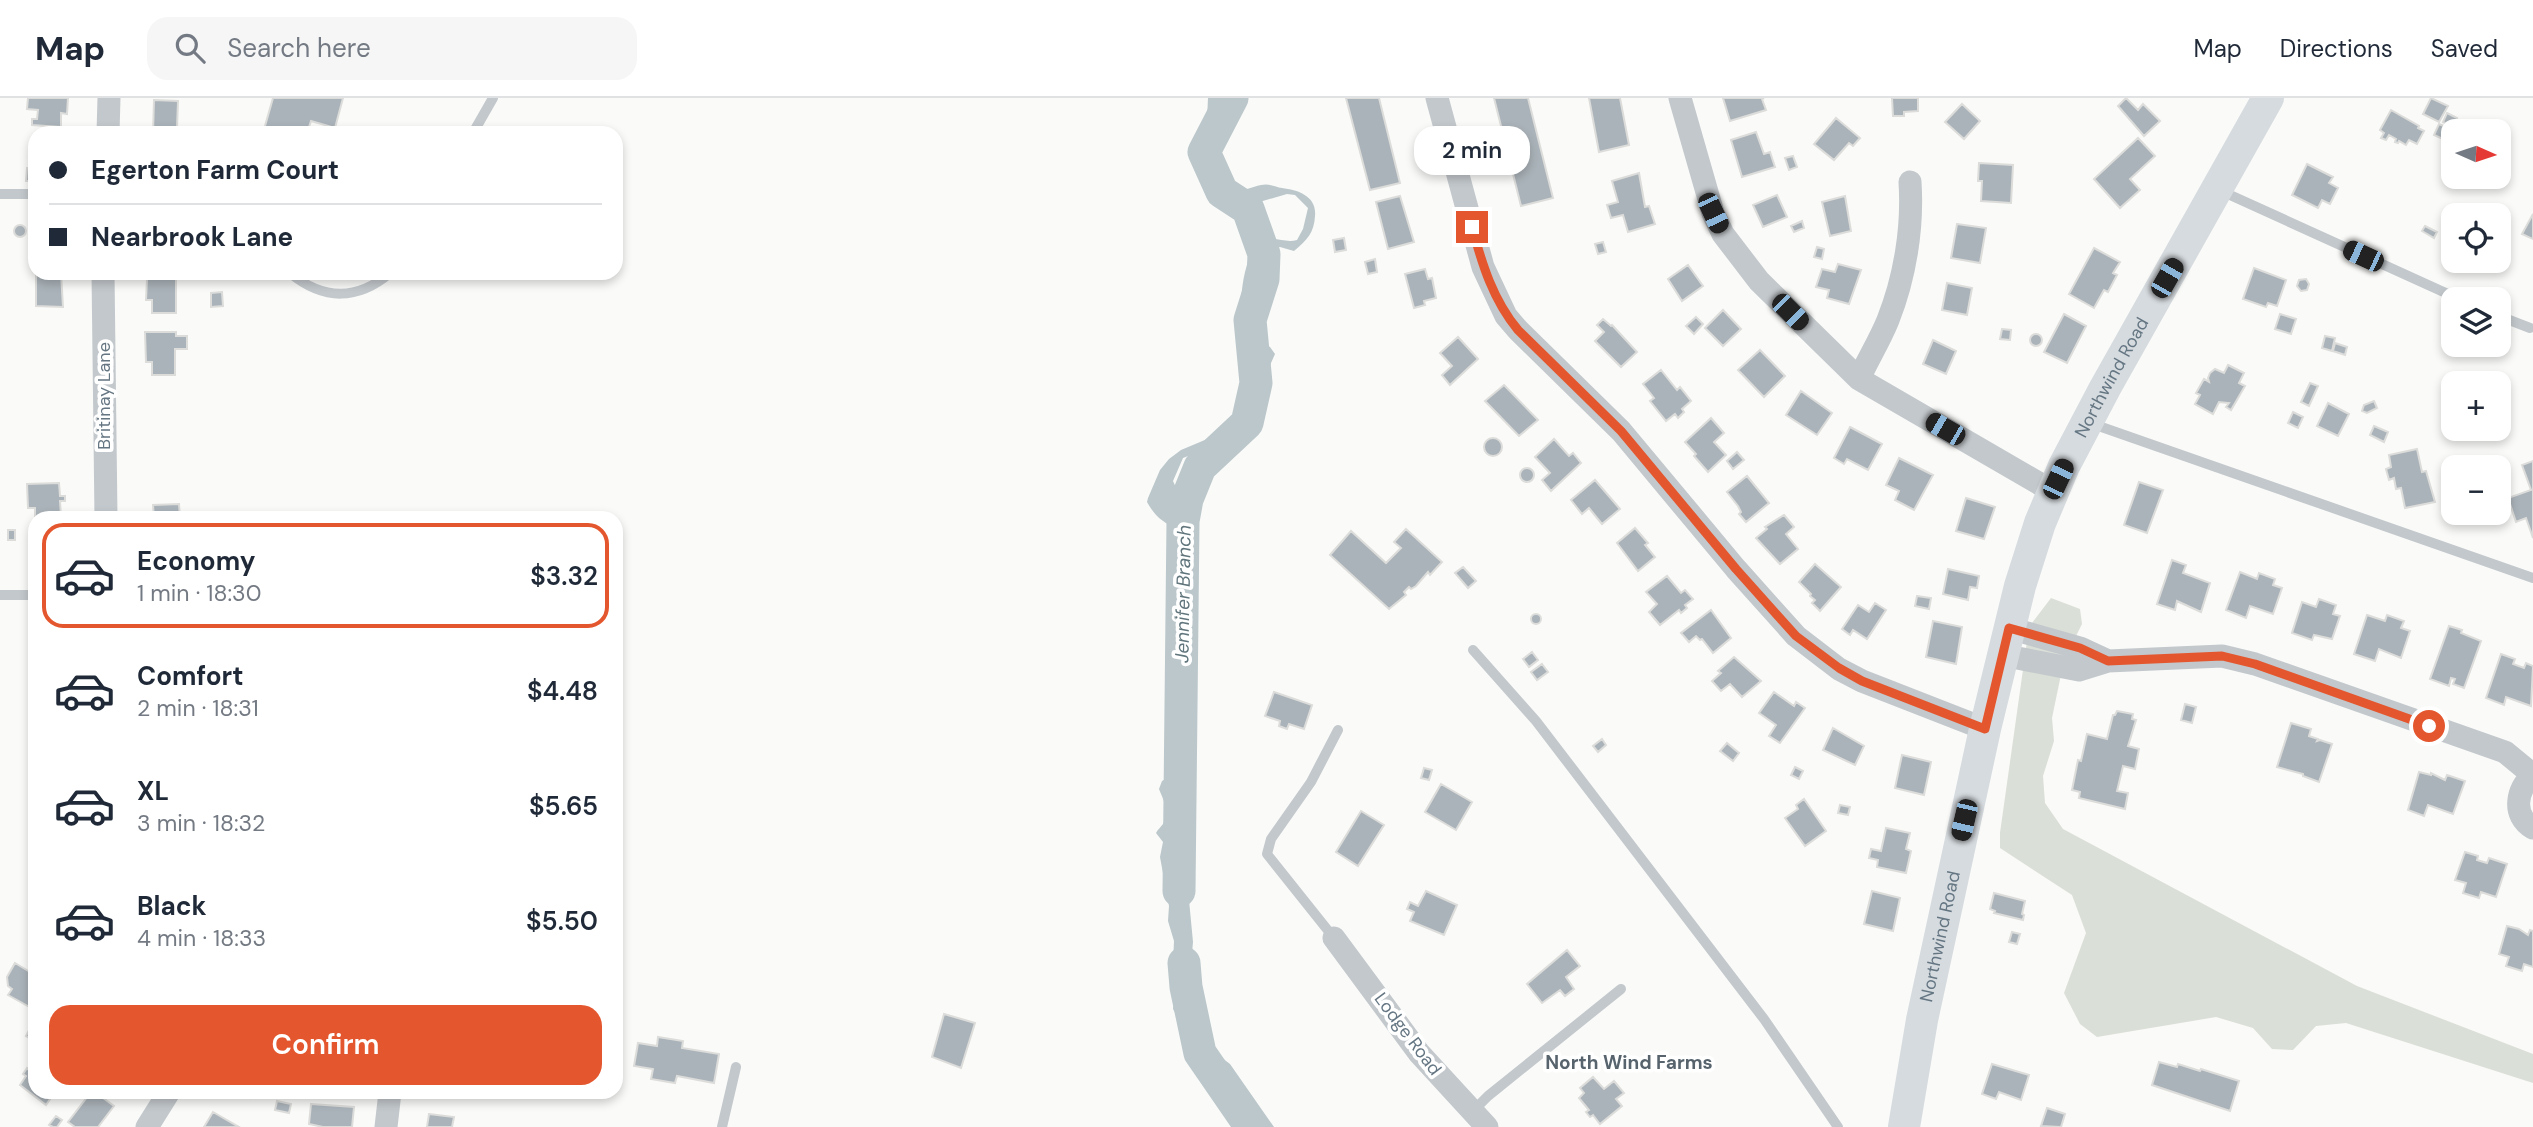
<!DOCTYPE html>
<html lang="en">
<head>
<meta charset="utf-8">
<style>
  body { margin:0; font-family:"DM Sans",sans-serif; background:#f6f6f7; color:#1f2937; height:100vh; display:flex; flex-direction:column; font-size:26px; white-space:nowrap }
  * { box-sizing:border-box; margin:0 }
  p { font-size:23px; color:#747a83 }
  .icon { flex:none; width:38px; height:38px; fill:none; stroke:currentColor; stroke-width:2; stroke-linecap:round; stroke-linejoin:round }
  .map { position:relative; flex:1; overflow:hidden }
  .details { position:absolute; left:28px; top:413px; width:595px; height:588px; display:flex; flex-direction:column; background:#fff; border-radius:21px; box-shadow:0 4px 10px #0003 }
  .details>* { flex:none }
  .top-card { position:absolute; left:28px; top:28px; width:595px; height:154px; border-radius:21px; box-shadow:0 4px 10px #0003; display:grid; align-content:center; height:154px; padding:0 21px; background:#fff }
  .needle { width:46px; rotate:93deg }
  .fabs { position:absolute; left:2441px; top:21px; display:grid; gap:14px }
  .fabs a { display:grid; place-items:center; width:70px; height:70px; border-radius:14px; background:#fff; box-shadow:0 4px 10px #0003; font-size:35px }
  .end { position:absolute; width:32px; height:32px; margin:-16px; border:9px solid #e4572e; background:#fff; box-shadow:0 0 0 4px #fff }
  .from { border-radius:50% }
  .bubble { position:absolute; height:49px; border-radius:21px; background:#fff; box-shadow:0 4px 10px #0003; font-size:23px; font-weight:600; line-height:49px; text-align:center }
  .car { position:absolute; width:21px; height:42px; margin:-21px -10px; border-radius:9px; box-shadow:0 0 5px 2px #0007; background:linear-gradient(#222 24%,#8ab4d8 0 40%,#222 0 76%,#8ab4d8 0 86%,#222 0) }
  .top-card b { display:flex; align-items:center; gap:24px; height:66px; font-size:26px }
  .top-card b+b { border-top:2px solid #e0e1e3 }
  .top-card i { width:18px; height:18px; background:#1f2937 }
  ul { padding:12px 0 0; list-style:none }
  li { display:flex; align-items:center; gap:21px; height:105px; margin:0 14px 10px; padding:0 7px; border:4px solid transparent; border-radius:21px }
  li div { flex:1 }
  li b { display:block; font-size:26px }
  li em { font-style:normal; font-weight:600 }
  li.active { border-color:#e4572e }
  li>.icon { width:63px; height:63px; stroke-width:1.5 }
  .button { display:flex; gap:14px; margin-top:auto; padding:14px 21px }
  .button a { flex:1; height:80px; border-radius:21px; background:#e4572e; color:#fff; font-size:28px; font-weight:600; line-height:80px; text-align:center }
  header { display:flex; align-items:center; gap:42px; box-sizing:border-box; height:98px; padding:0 35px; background:#fff; border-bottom:2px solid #e0e1e3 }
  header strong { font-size:33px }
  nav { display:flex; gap:38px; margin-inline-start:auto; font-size:24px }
  .search { width:490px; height:63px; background:#f6f6f7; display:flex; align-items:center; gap:18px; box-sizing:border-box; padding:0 24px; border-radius:21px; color:#747a83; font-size:26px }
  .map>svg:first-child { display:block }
  .green { fill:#dadfd7 }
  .water { fill:#bbc7cb }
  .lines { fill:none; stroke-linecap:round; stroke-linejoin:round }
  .river { stroke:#bbc7cb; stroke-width:33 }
  .building { fill:#aab3b9; stroke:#dcdcda; stroke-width:2 }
  .lane { stroke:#c3c8cc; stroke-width:10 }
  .street { stroke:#c3c8cc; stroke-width:23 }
  .secondary { stroke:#d6dbdf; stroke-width:32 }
  .route { stroke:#e4572e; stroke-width:9 }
  .labels { text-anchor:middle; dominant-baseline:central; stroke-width:7; stroke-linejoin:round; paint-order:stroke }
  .street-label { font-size:18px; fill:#657683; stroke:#fff }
  .water-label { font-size:19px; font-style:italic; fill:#60757c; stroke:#fff }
  .neighbourhood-label { font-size:19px; font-weight:bold; fill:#57646e; stroke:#fff }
</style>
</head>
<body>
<header>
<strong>Map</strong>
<div class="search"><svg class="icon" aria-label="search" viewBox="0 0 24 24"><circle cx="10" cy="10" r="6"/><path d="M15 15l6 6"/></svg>Search here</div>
<nav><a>Map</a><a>Directions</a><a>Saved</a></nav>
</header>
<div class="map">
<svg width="2533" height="1029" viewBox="0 0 2533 1029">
  <rect width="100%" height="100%" fill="#fafaf8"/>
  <path class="green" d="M2051 500 2080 511 2082 526 2064 562 2052 620 2054 643 2043 678 2045 705 2063 731 2357 888 2533 956V985L2346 925 2316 928 2293 952 2272 951 2253 930 2216 919 2097 939 2080 926 2064 895 2086 835 2072 797 2000 750V735L2029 529Z"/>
  <path class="water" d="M1208 0H1216V7L1221 21 1213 48 1219 85 1235 93C1244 93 1252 89 1261 87 1269 85 1275 89 1282 90 1298 92 1317 98 1315 118 1314 135 1307 142 1294 153L1280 149 1271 151 1255 160 1250 171 1248 229 1253 238 1270 249 1275 256 1267 274 1264 288 1265 310 1259 319 1237 339 1183 360 1173 383 1177 392V402L1183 426 1194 449 1198 466 1195 506 1181 596 1185 625 1179 657 1182 673 1178 723V758L1189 802 1193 844 1192 855 1188 861 1192 886 1190 915 1194 930 1214 954 1230 966 1274 1029H1266L1256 1019 1237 988 1205 965 1173 911 1176 886 1173 865 1174 843 1168 823 1169 808 1160 759 1163 744 1156 735C1158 731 1161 729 1163 726 1170 714 1163 701 1159 691L1162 683 1171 678 1172 673 1167 650 1171 625 1169 610 1171 594 1167 588 1177 544 1179 504 1187 492 1188 483V457L1178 429C1164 427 1154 417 1147 404L1148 400 1160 372 1169 361 1181 352 1243 326 1258 308C1261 293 1254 275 1249 261 1247 256 1248 250 1247 245 1246 237 1243 231 1242 223 1239 203 1243 158 1260 145 1273 136 1284 146 1297 142L1303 131 1308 110 1295 97 1287 96 1256 105 1240 104 1195 73 1192 64 1193 58 1203 47 1207 22Z"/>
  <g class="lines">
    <path class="river" d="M1179 793 1183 423 1187 401 1200 369 1247 325 1256 285 1250 222 1263 181 1264 156 1248 111 1222 94 1204 54 1232 0
      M1184 865 1186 889 1200 955 1251 1029"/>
  </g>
  <path class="building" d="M28 0H68L67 16 61 15V29L32 27V21H37L38 12 27 11Z
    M273 0H343L335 30 311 23 307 35H263Z
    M1346 0H1379L1400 85 1370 92Z
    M1494 0H1528L1553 100 1521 108Z
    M1589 0H1620L1629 47 1599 54Z
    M1723 0H1764L1762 1 1766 12 1730 23Z
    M1892 0H1918V13L1904 14V18H1893Z
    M2126 0 2138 12 2143 6 2160 23 2144 38 2118 8Z
    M2431 0 2448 8 2439 24 2423 16Z
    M154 2 178 3 177 30H188V35H153Z
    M1962 6 1980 23 1964 41 1945 24Z
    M2391 12 2419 28 2418 30 2424 33 2417 46 2409 42 2406 47 2399 43 2398 45 2395 44 2396 41 2389 37 2386 42 2381 40 2384 35 2380 32Z
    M2447 15 2457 20 2453 29 2443 24Z
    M1836 20 1860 40 1853 48 1849 45 1834 62 1814 46Z
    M2439 26 2455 33 2454 46 2434 37Z
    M1756 34 1764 56 1770 54 1775 69 1742 79 1731 42Z
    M2138 40 2155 58 2130 81 2140 92 2120 110 2094 81Z
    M1793 58 1797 69 1789 72 1785 60Z
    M1979 65 2013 67 2011 105 1981 103 1982 83H1978Z
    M2307 66 2333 79 2329 85 2338 90 2330 106 2322 102 2318 110 2292 97Z
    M27 70 35 71V83H26Z
    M1639 75 1645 109 1649 108 1655 126 1628 134 1623 117 1611 120 1607 107 1618 104 1612 83Z
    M1777 97 1787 119 1763 129 1753 107Z
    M1400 98 1414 144 1388 151 1376 104Z
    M1845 98 1851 133 1830 138 1822 104Z
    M33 107 35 108V151L30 150Z
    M2533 116V141L2522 136Z
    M1802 123 1804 130 1794 134 1791 128Z
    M1957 126 1986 130 1980 165 1951 160Z
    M14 133a6 6 0 1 1 12 0a6 6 0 1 1-12 0Z
    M2425 128 2437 134 2434 140 2422 133Z
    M1344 140 1346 152 1335 154 1333 142Z
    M1603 144 1606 154 1598 156 1595 146Z
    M1817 149 1824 151 1822 161 1814 159Z
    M2094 150 2120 164 2113 175 2117 177 2108 194 2104 192 2094 210 2069 196Z
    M1375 161 1377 174 1368 176 1365 164Z
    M1838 166 1861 172 1849 206 1827 200 1829 192 1816 189 1822 171 1835 174Z
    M1688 167 1703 188 1682 203 1668 181Z
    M2254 170 2286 182 2277 208 2268 205 2266 209 2243 201Z
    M1425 171 1428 181 1432 180 1436 200 1424 203 1425 207 1414 210 1405 176Z
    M36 175H61L63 209 36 208Z
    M147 181H176V215H152V202H146Z
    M2306 181 2309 186 2307 192 2301 193 2297 188 2299 182Z
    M1947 185 1972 190 1967 217 1942 212Z
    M222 194 223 208 211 209V195Z
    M1723 212 1741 231 1723 248 1705 230Z
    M2064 216 2086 228 2067 265 2044 254Z
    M2280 216 2296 221 2291 236 2275 231Z
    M1696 219 1703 226 1694 236 1686 228Z
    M1603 221 1611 228 1612 227 1637 254 1621 269 1595 243 1604 234 1597 227Z
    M2002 231 2011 232 2010 242 2000 241Z
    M145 234H176V238H187V251H175V277H152V264H146Z
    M2030 242a6 6 0 1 1 12 0a6 6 0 1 1-12 0Z
    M2325 238 2335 240 2332 253 2322 250Z
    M1458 239 1478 261 1450 287 1442 277 1452 268 1440 255Z
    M1933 242 1956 253 1946 276 1923 266Z
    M2335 245 2347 249 2345 257 2333 253Z
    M1760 252 1785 278 1764 299 1738 272Z
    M2228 267 2244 275 2239 285 2245 288 2231 312 2226 309 2229 305 2219 304 2213 316 2195 306 2200 297 2196 295 2204 281 2209 284 2208 280 2210 275 2215 271 2224 275Z
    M1661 272 1677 292 1680 289 1691 303 1682 311 1684 314 1678 320 1675 316 1666 323 1650 303 1654 300 1643 286Z
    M2310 285 2318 288 2309 308 2301 304Z
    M1504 287 1538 322 1519 338 1485 303Z
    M1801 293 1832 315 1817 337 1786 317Z
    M2374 303 2377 310 2367 315 2362 313 2364 307Z
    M2328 305 2349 316 2338 338 2317 328Z
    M2293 314 2303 319 2298 330 2288 325Z
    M1711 320 1724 335 1714 344 1726 357 1708 374 1694 358 1696 356 1685 344Z
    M2374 328 2388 334 2384 344 2370 337Z
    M1850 329 1882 346 1868 372 1847 361 1844 366 1834 360Z
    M1484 349a9 9 0 1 1 18 0a9 9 0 1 1-18 0Z
    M1554 341 1569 358 1573 355 1581 365 1551 393 1542 382 1550 375 1535 359Z
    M2417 351 2422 374 2426 373 2435 404 2405 410 2401 390 2396 391 2394 380 2389 382 2386 371 2391 369 2389 357Z
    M1737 354 1744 362 1733 371 1727 363Z
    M1899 360 1933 377 1914 412 1895 402 1899 393 1886 387Z
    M2533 363V440L2526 420 2516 424 2508 400 2531 392 2522 367Z
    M1520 377a7 7 0 1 1 14 0a7 7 0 1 1-14 0Z
    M1747 378 1769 405 1746 424 1739 416 1741 414 1738 408 1727 394Z
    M1595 382 1620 411 1602 426 1589 410 1582 416 1571 402Z
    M2139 384 2163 392 2147 435 2124 427Z
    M59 385 60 398H65V403H60L61 418 35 419V410H28L27 386Z
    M1966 400 1995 409 1984 441 1956 433Z
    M179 406 180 420H154L153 407Z
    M1784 417 1794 429 1786 436 1798 451 1780 466 1756 440 1767 431 1765 429Z
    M1635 430 1648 445 1645 447 1655 459 1638 473 1617 445Z
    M1406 431 1442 464 1430 477 1428 474 1416 488 1411 491 1409 489 1404 494 1406 497 1389 511 1330 457 1351 433 1386 465 1401 450 1394 444Z
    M8 432H15V442H8Z
    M2172 462 2186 467 2183 475 2210 485 2201 514 2177 503 2175 512 2157 506Z
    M1815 466 1841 489 1820 513 1812 505 1815 502 1810 498 1811 496 1799 484Z
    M1463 469 1476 483 1468 490 1455 475Z
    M1948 471 1979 478 1977 490 1970 489 1968 502 1943 496Z
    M2240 474 2257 481 2259 475 2275 481 2273 487 2282 490 2273 516 2250 508 2246 520 2226 512Z
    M1667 478 1681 495 1685 492 1693 501 1685 507 1687 510 1681 515 1679 512 1660 527 1649 514 1657 506 1646 494Z
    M1917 498 1931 500 1929 511 1915 508Z
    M2319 501 2336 507 2333 516 2340 518 2332 541 2314 537 2312 542 2292 535 2302 504 2316 509Z
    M1875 505 1886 512 1867 541 1853 532 1850 537 1842 531 1858 507 1869 514Z
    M1711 512 1731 540 1713 555 1702 541 1700 542 1696 538 1689 544 1681 535Z
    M1531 521a5 5 0 1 1 10 0a5 5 0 1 1-10 0Z
    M2367 517 2385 523 2387 517 2404 523 2401 530 2410 533 2401 560 2379 551 2375 563 2354 556Z
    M1933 523 1962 529 1956 566 1926 559Z
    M2449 528 2462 532 2461 535 2481 543 2464 590 2453 586 2455 581 2451 580 2449 588 2430 581Z
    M1532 554 1538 562 1529 569 1523 561Z
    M2501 556 2515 561 2513 566 2524 570 2526 565 2533 568 2531 608 2506 599 2504 607 2486 600Z
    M1734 559 1761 583 1742 599 1730 586 1721 593 1712 583 1721 575 1718 573Z
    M1542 566 1548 574 1537 582 1531 574Z
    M1274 594 1312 607 1304 631 1289 626 1287 631 1279 628 1280 623 1265 618Z
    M1774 594 1794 608 1796 604 1805 610 1780 645 1769 638 1776 627 1759 615Z
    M2185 606 2196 609 2192 625 2181 622Z
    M2117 613 2133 616 2132 621 2136 622 2128 648 2139 651 2135 671 2123 668 2117 693 2128 695 2125 711 2079 700 2080 694 2072 692 2078 662 2081 663 2087 636 2107 641 2113 617H2115Z
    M2291 625 2311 631 2309 638 2318 641 2317 643 2320 642 2332 646 2319 684 2303 678V676L2277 669Z
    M1833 630 1864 648 1855 667 1823 652Z
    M1602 641 1606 647 1598 654 1593 648Z
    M1727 645 1739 655 1733 663 1720 653Z
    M1902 657 1931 664 1924 697 1895 690Z
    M1795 669 1803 673 1799 681 1791 677Z
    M1424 670 1432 672 1429 682 1421 680Z
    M2419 674 2431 677V675L2445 682 2447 677 2465 683 2453 716 2428 707 2424 718 2408 712Z
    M1441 686 1472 704 1456 732 1425 714Z
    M1804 701 1826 733 1805 748 1785 720 1798 711 1796 707Z
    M1840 707 1850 709 1848 717 1838 715Z
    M1361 713 1384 727 1358 768 1336 754Z
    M1886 730 1910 735 1906 751 1911 753 1906 775 1877 769 1878 762 1869 760 1871 751 1881 753Z
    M2465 754 2478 758 2477 762 2487 765 2489 760 2507 766 2496 799 2481 794 2479 800 2463 795 2466 785 2455 782Z
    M1426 793 1457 807 1444 837 1410 823 1414 814 1407 811 1410 804 1418 808Z
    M1872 793 1900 800 1893 833 1864 826Z
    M1994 795 2025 803 2022 816 2024 817 2023 822 1994 815 1995 813 1990 811Z
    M2507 828 2519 831 2528 837 2530 832 2533 833V869L2524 866 2522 873 2506 868 2509 859 2499 856Z
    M2012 834 2020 836 2017 846 2009 844Z
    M1567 852 1580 868 1566 879 1574 891 1565 898 1560 892 1542 905 1527 886Z
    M15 865 35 877V912L8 897 12 891 8 888 7 879Z
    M944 916 975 925 961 970 932 959Z
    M35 921V943L26 938Z
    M658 939 683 943 682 950 719 956 714 985 677 978 675 985 651 981 653 971 634 968 638 945 657 948Z
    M2159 964 2177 969 2178 966 2200 973 2201 971 2239 983 2230 1013 2152 987Z
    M35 966V994H55L46 1007 20 987 26 978 23 976 27 970 30 973Z
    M1992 966 2029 977 2021 1002 1999 994 1996 1001 1982 996Z
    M1593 979 1604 991 1614 983 1624 995 1616 1001 1622 1008 1600 1026 1593 1017 1590 1019 1586 1014 1589 1012 1579 1000 1584 995 1580 990Z
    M91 994H95L114 1008 98 1029H75L68 1024Z
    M227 994H252L250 1000Z
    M277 1003 291 1006 289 1015 275 1012Z
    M311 1006 354 1009 352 1029H323L309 1026Z
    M2047 1010 2065 1016 2061 1029 2041 1028Z
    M213 1014 239 1029H204Z
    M429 1016 454 1019 452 1029H427Z
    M56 1018 62 1022 57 1029H53L49 1027Z"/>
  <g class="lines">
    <path class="lane" d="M473 35 493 0
      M2219 92 2459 201
      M0 96H35
      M290 175C324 203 358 202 390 175
      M2499 218 2530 230
      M2090 325 2533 480
      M0 497H35
      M1473 552 1536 623 1764 921 1838 1029
      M1334 840 1267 756 1271 741 1311 684 1338 632
      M1473 1013 1488 998 1621 891
      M722 1029 736 969"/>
    <path class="street" d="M1437 0 1483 169 1506 218 1518 232 1621 333 1736 471 1796 538 1839 571 1862 583 1985 631
      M1680 0 1713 115 1723 136 1759 183 1859 281 2052 393
      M108 35 109 0
      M103 175 106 420
      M1859 281C1868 261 1880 242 1888 222 1905 179 1913 130 1910 84
      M2009 530 2080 550 2108 563
      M2002 557 2079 572 2108 563 2222 558 2255 566 2505 654 2533 677
      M2533 677C2517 691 2511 717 2533 730
      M1334 840 1419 955 1487 1029
      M147 1029 169 994
      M386 1029 390 994"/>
    <path class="secondary" id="s1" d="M1904 1029 1922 922 1985 631 2020 488 2040 425 2064 368 2105 290 2268 0"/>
  </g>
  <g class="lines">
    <path class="route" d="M1472 129C1482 166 1493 202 1518 232L1621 333 1736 471 1796 538 1839 570 1862 583 1985 631 2009 530 2080 550 2108 563 2222 558 2255 566 2429 628"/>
  </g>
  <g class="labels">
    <g class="street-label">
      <text stroke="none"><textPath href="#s1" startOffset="782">Northwind Road</textPath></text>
      <text transform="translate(104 298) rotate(-90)">Britinay Lane</text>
      <text stroke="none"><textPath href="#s1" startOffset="194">Northwind Road</textPath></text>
      <text transform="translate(1408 936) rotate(53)">Lodge Road</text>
    </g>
    <g class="water-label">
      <text transform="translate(1183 496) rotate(-89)">Jennifer Branch</text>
    </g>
    <g class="neighbourhood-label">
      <text x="1629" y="964">North Wind Farms</text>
    </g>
  </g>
</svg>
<div class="fabs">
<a><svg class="needle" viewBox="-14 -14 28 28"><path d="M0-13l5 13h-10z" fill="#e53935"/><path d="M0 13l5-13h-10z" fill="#747a83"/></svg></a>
<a><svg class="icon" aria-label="locate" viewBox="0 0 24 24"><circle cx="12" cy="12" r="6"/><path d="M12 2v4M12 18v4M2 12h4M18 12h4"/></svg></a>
<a><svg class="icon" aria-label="layers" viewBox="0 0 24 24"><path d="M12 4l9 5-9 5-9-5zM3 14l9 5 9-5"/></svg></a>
<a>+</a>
<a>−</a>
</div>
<i class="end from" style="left:2429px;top:628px"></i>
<i class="end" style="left:1472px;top:129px"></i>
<div class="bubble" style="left:1414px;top:28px;width:116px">2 min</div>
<i class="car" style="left:1713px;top:115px;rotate:155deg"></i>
<i class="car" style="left:2363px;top:158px;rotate:295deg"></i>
<i class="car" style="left:2167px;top:180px;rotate:30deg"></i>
<i class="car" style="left:1790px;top:214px;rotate:135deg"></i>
<i class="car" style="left:1945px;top:331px;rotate:300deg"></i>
<i class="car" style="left:2058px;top:381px;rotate:25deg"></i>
<i class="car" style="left:1964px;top:722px;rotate:193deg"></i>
<div class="top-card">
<b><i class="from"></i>Egerton Farm Court</b>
<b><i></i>Nearbrook Lane</b>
</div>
<section class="details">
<ul>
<li class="active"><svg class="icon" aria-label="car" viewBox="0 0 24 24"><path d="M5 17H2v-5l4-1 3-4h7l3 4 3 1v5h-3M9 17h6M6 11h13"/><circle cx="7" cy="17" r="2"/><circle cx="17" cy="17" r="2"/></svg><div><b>Economy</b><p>1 min · 18:30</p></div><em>$3.32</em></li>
<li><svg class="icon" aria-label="car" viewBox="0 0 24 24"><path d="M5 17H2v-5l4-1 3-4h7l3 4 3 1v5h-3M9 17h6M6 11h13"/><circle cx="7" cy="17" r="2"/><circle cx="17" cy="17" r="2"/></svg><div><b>Comfort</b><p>2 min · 18:31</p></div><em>$4.48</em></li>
<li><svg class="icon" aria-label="car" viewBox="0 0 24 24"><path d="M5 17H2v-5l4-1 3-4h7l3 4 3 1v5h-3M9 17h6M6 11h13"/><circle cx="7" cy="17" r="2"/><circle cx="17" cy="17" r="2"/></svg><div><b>XL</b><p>3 min · 18:32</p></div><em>$5.65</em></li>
<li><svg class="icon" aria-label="car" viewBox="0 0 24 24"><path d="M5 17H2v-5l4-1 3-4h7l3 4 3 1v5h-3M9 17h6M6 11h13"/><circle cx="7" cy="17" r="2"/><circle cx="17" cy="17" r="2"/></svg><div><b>Black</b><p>4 min · 18:33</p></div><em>$5.50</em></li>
</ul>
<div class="button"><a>Confirm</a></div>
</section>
</div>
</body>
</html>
